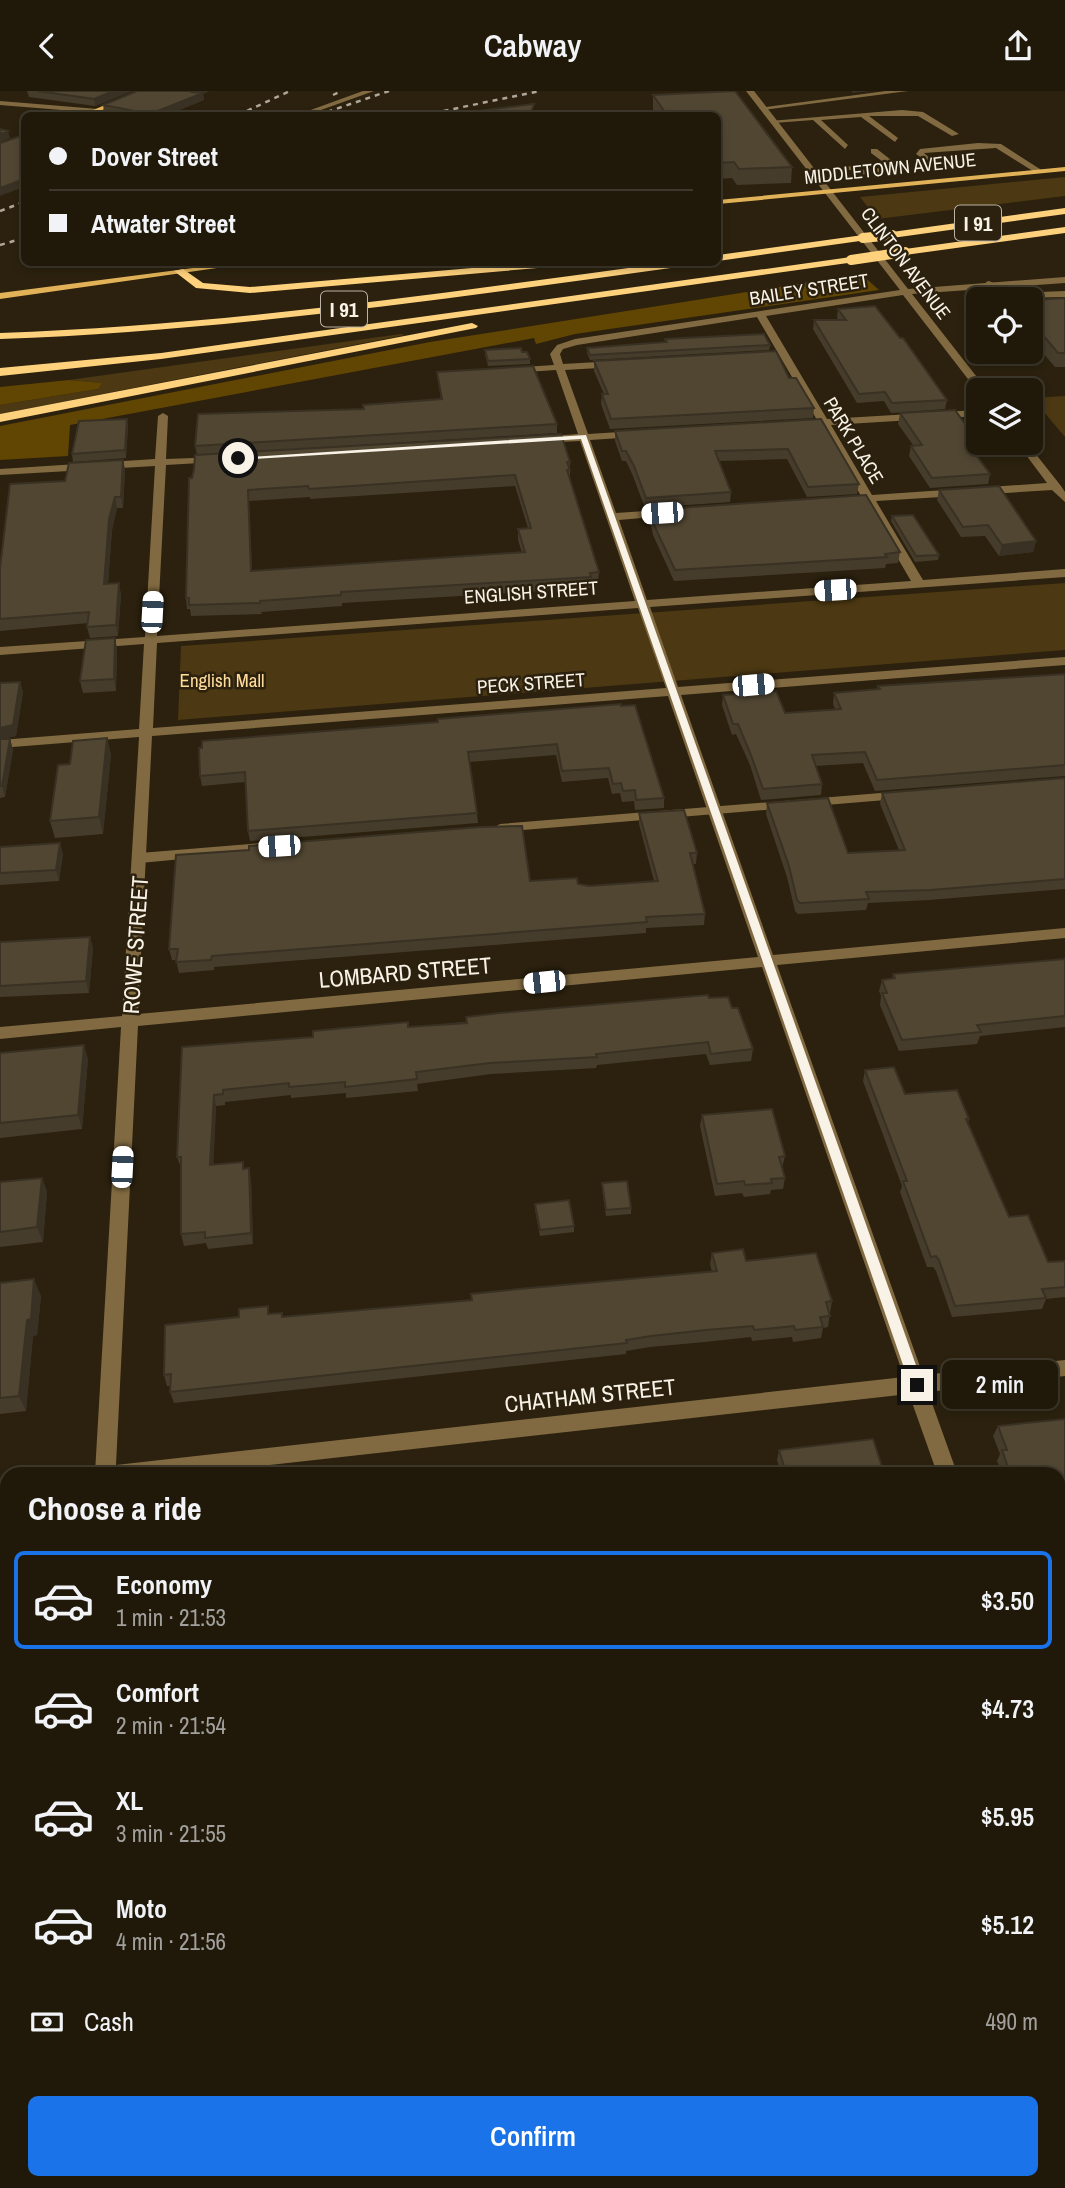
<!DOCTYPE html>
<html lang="en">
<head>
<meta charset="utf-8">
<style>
  body { margin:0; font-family:"Archivo Narrow",sans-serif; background:#2d2618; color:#f1f3f6; height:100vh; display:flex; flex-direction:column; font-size:26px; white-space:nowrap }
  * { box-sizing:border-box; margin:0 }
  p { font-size:23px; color:#a2a09c }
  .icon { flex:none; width:38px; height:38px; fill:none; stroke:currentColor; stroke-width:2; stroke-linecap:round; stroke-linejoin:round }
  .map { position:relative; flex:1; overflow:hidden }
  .details { position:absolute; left:0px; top:1376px; width:1066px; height:723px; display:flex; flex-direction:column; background:#20190a; border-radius:21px 21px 0 0; box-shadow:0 4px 10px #0003,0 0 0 2px #3d382b }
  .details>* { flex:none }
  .guide { position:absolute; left:21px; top:21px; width:700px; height:154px; border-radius:10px; box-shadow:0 4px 10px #0003,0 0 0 2px #3d382b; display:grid; align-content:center; height:154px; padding:0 28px; background:#20190a }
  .tools { position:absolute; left:966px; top:196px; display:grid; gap:14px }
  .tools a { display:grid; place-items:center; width:77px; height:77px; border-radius:10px; background:#20190a; box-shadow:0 4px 10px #0003,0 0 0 2px #3d382b; font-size:35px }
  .end { position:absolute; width:32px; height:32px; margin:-16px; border:9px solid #f9f2e6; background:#111; box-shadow:0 0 0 4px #111 }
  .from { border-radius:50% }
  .bubble { position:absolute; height:49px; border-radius:10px; background:#20190a; box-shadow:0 4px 10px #0003,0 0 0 2px #3d382b; font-size:23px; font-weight:600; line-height:49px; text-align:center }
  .car { position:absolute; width:21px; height:42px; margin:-21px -10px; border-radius:9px; box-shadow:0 0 5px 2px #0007; background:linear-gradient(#fff 24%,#345 0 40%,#fff 0 76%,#345 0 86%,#fff 0) }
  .guide b { display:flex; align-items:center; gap:24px; height:66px; font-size:26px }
  .guide b+b { border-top:2px solid #3d382b }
  .guide i { width:18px; height:18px; background:#f1f3f6 }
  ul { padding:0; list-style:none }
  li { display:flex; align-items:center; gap:21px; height:98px; margin:0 14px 10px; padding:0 14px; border:4px solid transparent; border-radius:10px }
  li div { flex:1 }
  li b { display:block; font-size:26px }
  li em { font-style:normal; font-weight:600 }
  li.on { border-color:#1a73e8 }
  li>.icon { width:63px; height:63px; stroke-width:1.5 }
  h2 { padding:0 28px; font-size:32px; line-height:84px }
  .pay { display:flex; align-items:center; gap:18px; height:77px; padding:0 28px; font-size:26px }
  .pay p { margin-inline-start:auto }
  .action { display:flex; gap:14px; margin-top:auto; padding:14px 28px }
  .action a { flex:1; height:80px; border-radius:10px; background:#1a73e8; color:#fff; font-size:28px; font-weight:600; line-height:80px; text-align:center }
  header { display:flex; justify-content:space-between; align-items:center; height:91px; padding:0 28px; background:#20190a; font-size:32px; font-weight:600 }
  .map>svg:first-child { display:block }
  .green { fill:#4c3812 }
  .forest { fill:#614502 }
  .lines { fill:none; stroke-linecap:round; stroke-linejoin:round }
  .service { fill:#816a41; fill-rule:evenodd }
  .minor { fill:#816a41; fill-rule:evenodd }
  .primary { fill:#e1b257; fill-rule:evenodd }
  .motorway { fill:#fed17d; fill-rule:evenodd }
  .rail { stroke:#afa799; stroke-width:2.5; stroke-dasharray:5 5; stroke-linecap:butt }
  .motorway-bridge { stroke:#fed17d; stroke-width:10 }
  .wall { fill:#463c2b; fill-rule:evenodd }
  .shaded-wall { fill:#393123 }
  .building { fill:#514632; stroke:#393123; stroke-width:2; fill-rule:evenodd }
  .route { fill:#f9f2e6 }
  .labels { text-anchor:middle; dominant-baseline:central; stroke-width:5; stroke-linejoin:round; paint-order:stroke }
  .far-street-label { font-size:19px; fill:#f9f2e6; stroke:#2b210e }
  .far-park-label { font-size:19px; fill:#ffdb9a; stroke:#2b210e }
  .shield { fill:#2b210e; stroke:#bbb3a5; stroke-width:2 }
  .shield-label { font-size:21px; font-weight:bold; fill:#f9f2e6 }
  .street-label { font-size:23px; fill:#f9f2e6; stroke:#2b210e }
</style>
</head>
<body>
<header><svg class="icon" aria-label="back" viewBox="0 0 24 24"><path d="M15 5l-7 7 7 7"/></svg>Cabway<svg class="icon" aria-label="share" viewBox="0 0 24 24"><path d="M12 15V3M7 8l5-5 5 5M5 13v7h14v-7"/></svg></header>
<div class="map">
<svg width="1065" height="2097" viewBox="0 0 1065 2097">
  <rect width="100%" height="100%" fill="#2b210e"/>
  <path class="green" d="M1065 86V105L877 128 860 106Z
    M401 243 405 244 0 323V314L98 298 101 292 69 289Z
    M1065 305V346L1032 307Z
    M1065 492V559L178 629 181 555Z"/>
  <path class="forest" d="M861 183 879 199 575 243 536 253 534 247 70 334 68 365 0 369V335L430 251Z
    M69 289 102 292 98 298 0 314V296Z"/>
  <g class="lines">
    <path class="service" d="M363 0H374L307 24H297Z
      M886 0H908L763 19 759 17Z
      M554 19H557L559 24H553L550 21Z
      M902 19 923 21 959 43 952 45 918 25H869L898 47 895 51 861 26 821 29 848 54 845 58 813 29 774 32 770 30Z
      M978 52 1001 53 1043 80 1036 82 996 57 924 62 933 70 929 72 916 63 920 58Z
      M871 58H877L900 76V80L859 84 851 79 813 81 809 79 853 75 861 79 890 76 871 62Z
      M989 190 1016 202 1065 200V206L1016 207 986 195V191Z
      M905 700 912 704 910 707 500 741 493 737 500 733Z
      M273 751 278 753 280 756 278 759 140 772 133 767 140 762Z"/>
    <path class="minor" d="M746 0H754L908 198 1065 186V192L912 203 987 299 978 301 903 204 766 225 827 328 978 319V325L831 334 872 404 1047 392 1017 352H1027L1061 395 1065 401V411L1052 399 876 410 923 489 1065 478V486L650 516 678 596 1065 566V574L681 604 773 864 1065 837V847L777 874 923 1284 1065 1269V1285L928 1301 957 1382H937L909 1303 198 1382H95L121 936 0 948V936L122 925 139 646 0 657V649L139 638 144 553 0 564V556L145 546 155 375 0 384V378L155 368 158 325 163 322 168 325 166 368 221 366V370L217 371 166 374 157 545 635 510 580 350 538 352 533 349 538 346 578 343 556 279 511 282 508 281V277L554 274 550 263 557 254 575 248 900 199ZM757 226 817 329 800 330 795 333 800 336 821 335 861 405 846 406 840 409 846 412 865 411 911 490 647 509 619 429 675 424 681 421 675 418 616 422 590 349 636 346 641 343 636 340 588 343 565 279 616 276 621 273 616 270 563 273 560 263 563 258 577 254ZM638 517 666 597 153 637 157 552ZM668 605 758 866 138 923 152 645ZM762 876 904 1286 116 1374 138 935Z
      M0 10 98 18 102 20 98 22 0 14Z
      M7 1387V1405L0 1406V1388Z
      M1059 1687 1065 1689V1728L1059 1725Z
      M7 1731V1755L0 1756V1732Z
      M1065 2035V2063L1059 2064V2036Z
      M52 2091H80V2097H52Z
      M764 2091H825L822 2097H762Z"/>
    <path class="primary" d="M139 0H149L90 24H81Z
      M1065 76V80L718 113V109Z
      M232 172H252L0 208V202Z"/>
    <path class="motorway" d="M1065 117V123L892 147 887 144 892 141Z
      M1065 136V142L905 164 900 161 905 158Z
      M863 144 868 147 867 149 718 170V164Z
      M851 166 856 169 855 171 161 268 0 285V277L161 262Z
      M530 172H566L561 175 250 202 196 197 174 180 183 178 203 192 250 196Z
      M665 172H690L685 175C457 206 230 240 0 248V242C224 234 444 202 665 172Z
      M472 232 478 235 476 237 0 331V323Z"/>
    <path class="rail" d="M333 4 341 0
      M238 24 290 0
      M318 24 389 0
      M424 24 540 0
      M0 120 24 111
      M0 154 24 147"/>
    <path class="motorway-bridge" d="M863 147 892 144
      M851 169 905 161"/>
  </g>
  <path class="wall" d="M27 0H132L95 15 29 6Z
    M137 0H209L203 3 204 9 167 24H120L104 21 103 14Z
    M735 0 792 76 791 92 737 94 732 87 718 88V24H656L653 19V4Z
    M1065 207V276H1055L1031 248V209Z
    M838 218 947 309 945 318 891 322 884 310 857 312 813 238 814 229H839L837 227Z
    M665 248 770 254 769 259 590 269 587 262V257L665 251Z
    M485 259 530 268V273L488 275 485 264Z
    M594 270 789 287 814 317 813 327 610 338 601 313 602 303H604L594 280Z
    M437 281 557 333V342L197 364 195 355 364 318 441 308Z
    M900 322 981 355 979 365H977L990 383 988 393 930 397 909 365 911 355 913 354 898 333Z
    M127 328 128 336 126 367 73 371 72 363Z
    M821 328 859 393 857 403 807 406 787 368 719 370 731 401 730 411 645 417 633 385 626 370H622L615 350V340Z
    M123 369 125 379 123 417H117L112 439 108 493 121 503 118 545 90 547 87 536 88 532 0 540V477L65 390Z
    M570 371V389L599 481 598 492 591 493V497L342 512V515L261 521 262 523 191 525 190 518H187L186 507 189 387ZM515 395 528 437 518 438V449L522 462 252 480 249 410 310 406V408Z
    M939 399 1036 450 1033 461 999 465 985 445 961 446 937 409Z
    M650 419 900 461 898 472 886 473 885 477 674 490 653 444 650 430Z
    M892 425 939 464 938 469 915 471 891 430Z
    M115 547 117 558 116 600 83 602 80 590Z
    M1065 583V685L875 700 863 672 815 675 822 693 821 704 761 709 750 674 736 643 732 644 722 614 723 604 785 622 835 618 833 613 834 602 877 598 878 595Z
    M20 591 23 601 16 645 2 648H10L13 659 5 706 0 707V592Z
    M621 613 664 707V717L635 719 634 710 622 711 620 702 612 703 608 687 562 691 556 664 469 671 477 722 478 732 250 750 248 740 245 691 202 695 200 685 438 631Z
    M107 647 111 664 103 743 55 747 50 730 70 673Z
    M1065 687V798L929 809 868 812 866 819 798 823 795 820 787 786 766 723 767 712 848 762 899 759 880 713 882 702Z
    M639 722 697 762 696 773H693L705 823 704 834 646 837V842L214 876V879L179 882 176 869H172L169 858 530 790 589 795 654 790 639 733Z
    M0 756 63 763 59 790 0 794Z
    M90 846 93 857 89 902 0 906V851Z
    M1065 868V936L980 945 977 953 899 960 880 914 881 905 879 900 882 889 892 888 893 883Z
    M709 907 732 917 753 958 751 970 710 974 706 963 597 974 596 977 491 983 417 993 418 1000 346 1007V1002L291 1007V1004L225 1011V1014L216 1015 213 1074 244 1078 251 1089 253 1153 208 1158 206 1152 184 1155 181 1143V1077L177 1066 182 956 313 946Z
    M0 962 88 968 82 1038 0 1047Z
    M865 979 905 1003 969 1028 968 1033 1009 1126 1048 1171 1065 1170V1206L1046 1208 1042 1218 952 1226 936 1180 933 1176H927L900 1101 902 1095 863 990Z
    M702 1024 785 1065 782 1077 785 1087 783 1098 771 1099 770 1103 744 1106 742 1102 715 1105 700 1035Z
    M42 1087 47 1101 43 1151 0 1156V1091Z
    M602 1092 631 1117V1123L606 1125 602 1098Z
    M535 1113 574 1135V1141L540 1145 535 1119Z
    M712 1162 746 1170 832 1210 828 1236 823 1237 821 1247 793 1251 792 1246 752 1250 751 1246 705 1251 650 1256 626 1260V1263L174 1312 170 1301 171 1295H167L164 1284 239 1226 269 1223 283 1226 471 1209 712 1181 710 1173Z
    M0 1192 41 1205 37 1244 33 1245 26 1320 0 1323Z
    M1065 1328V1426L1059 1427V1382H1002L997 1370 1000 1363 993 1345 998 1335Z
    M779 1359 884 1382H781L777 1369Z
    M7 1653V1715L0 1716V1654Z
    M0 1764 6 1824 0 1825Z
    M183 2091H202L185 2094Z"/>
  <path class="shaded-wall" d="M113 0H132L95 15 94 8Z
    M193 0H209L203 3 204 9 167 24H151L150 23Z
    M852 0H871L852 2Z
    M8 40 10 47 0 51V43Z
    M24 88V96L0 105V97Z
    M127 328 128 336 126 367 125 359Z
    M123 369 125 379 123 417 121 406Z
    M248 399 249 410 252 491 251 480Z
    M115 406 117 417 112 439 107 504 104 493 109 428Z
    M1036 450 1033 461 999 465 1002 454Z
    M119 492 121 503 118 545 116 534Z
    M115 547 117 558 116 600 114 588Z
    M20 591 23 601 16 645 0 648V637Z
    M107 647 111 664 103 743 99 726Z
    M10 648 13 659 5 706 2 695Z
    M60 752 63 763 59 790 56 779Z
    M90 846 93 857 89 902 86 890Z
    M84 954 88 968 82 1038 78 1024Z
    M214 1004 216 1015 213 1086 210 1074Z
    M249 1077 251 1089 253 1153 251 1142Z
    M42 1087 47 1101 43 1151 37 1136Z
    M34 1188 41 1205 37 1244 33 1245 26 1320 19 1305 27 1229Z
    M5 1764 7 1766V1811L6 1824 0 1817Z"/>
  <path class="building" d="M38 0H113L94 8Z
    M137 0H193L192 1 203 2 150 23 103 14Z
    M735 0 792 76 739 78 734 71 718 72V24H667L653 4Z
    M534 13 530 24H464L462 22Z
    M0 38 8 40 0 43Z
    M24 44V88L0 97V52Z
    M1065 207V262H1058L1031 230V209Z
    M875 215 900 247H903L947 309 892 312 885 301 859 303 814 229H846L838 218Z
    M764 243 770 254 590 264 587 257 667 251 665 248Z
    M521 257 522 261H527L530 268 488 270 485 259Z
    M776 260 789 287H796L814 317 611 328 602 303H608L594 270Z
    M533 275 557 333 195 355 198 323 364 318 363 314 442 308 437 281Z
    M955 319 981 355H974L978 361H974L990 383 932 387 911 355 922 354 900 322Z
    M127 328 125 359 72 363 79 330Z
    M821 328 859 393 808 396 788 358 715 360 731 401 646 407 634 375 626 360H622L615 340Z
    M561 343 570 371H567L570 379H567L599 481 590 482 591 486 341 501V504L260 510V512L189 514V507H186L189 387H192L194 378 195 364ZM515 384 531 437 518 438 525 461 251 480 248 399 308 395 309 398Z
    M123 369 121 406H115L109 428 104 493 119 492 116 534 87 536 89 521 0 528V477L10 393 65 390 69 372Z
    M999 395 1036 450 1002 454 988 434 963 436 939 399Z
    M866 404 900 461 885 463 887 466 675 479 654 434 650 419Z
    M913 424 939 464 916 465 892 425Z
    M115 547 114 588 80 590 86 549Z
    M1065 583V674L877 689 865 661 812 664 822 693 763 698 751 664 738 633H733L723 604 776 600 785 622 841 618 834 602 880 598 878 595Z
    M20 591 13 634 0 637V592Z
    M621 613V615L635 614 664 707 636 709 635 699 623 700 621 692 613 693 609 677 562 680 557 653 468 661 477 722 248 740 245 681 200 685 199 657H202V650L438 631V628Z
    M107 647 99 726 50 730 58 674 70 673 73 650Z
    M0 648H10L2 695H0Z
    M1065 687V788L931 799 866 801 869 808 800 812 797 809 789 775 767 712 828 707 848 762 905 759 882 702Z
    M684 719 697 762H690L705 823 646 826 647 831 212 865 211 869 176 871 178 858H169L176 764 249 759V755L480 736 522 735 530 790 577 787 578 793 589 795 658 790 639 722Z
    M60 752 56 779 0 782V756Z
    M90 846 86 890 0 895V851Z
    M1065 868V925L977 934 981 941 902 949 882 902H887L882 889 895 887 893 883Z
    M708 904 709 907 728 906 732 917H738L753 958 711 963 708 951 596 963 597 966 490 972 416 981 417 988 345 996V991L289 996V992L223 999V1003L214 1004 210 1074 243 1071V1078L249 1077 251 1142 205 1147V1141L181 1143V1066H177L182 956 313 946V940L408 931V936L467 932 466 926 500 922Z
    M84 954 78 1024 0 1032V962Z
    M894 976 905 1003 957 999 969 1028H966L1009 1126 1028 1124 1048 1171 1065 1170V1196L1042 1198 1046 1207 955 1215 939 1169 936 1165 931 1166 903 1090H907L865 979Z
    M772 1018 785 1065 779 1066 785 1087 771 1088 772 1092 745 1094 744 1090 717 1093 702 1024Z
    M42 1087 37 1136 0 1141V1091Z
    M627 1090 631 1117 606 1119 602 1092Z
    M569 1109 574 1135 540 1139 535 1113Z
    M743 1158 746 1170 816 1162 832 1210 826 1211 830 1225 820 1226 823 1236 795 1239 794 1235 754 1239 753 1235 706 1239 651 1245 626 1249 627 1252 170 1301 171 1283 164 1284 165 1234 239 1226V1218L268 1215V1223L282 1222V1226L472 1209 471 1203 519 1198 717 1180 712 1162Z
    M34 1188 31 1228 27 1229 19 1305 0 1307V1192Z
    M1065 1328V1417H1059V1382H1010L1002 1359H1007L998 1335Z
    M873 1348 884 1382H786L779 1359Z
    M654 1380V1382H630Z
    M7 1653 6 1706H0V1654Z
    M0 1764H5L0 1811Z"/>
  <path class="route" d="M586 344 923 1294 917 1300 910 1294 581 348 238 369 235 367Z"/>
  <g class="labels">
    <g class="far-street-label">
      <text transform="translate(890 77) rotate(-6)">MIDDLETOWN AVENUE</text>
      <text transform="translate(906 172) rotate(53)">CLINTON AVENUE</text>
      <text transform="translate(809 198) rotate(-9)">BAILEY STREET</text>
      <text transform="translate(854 349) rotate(59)">PARK PLACE</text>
      <text transform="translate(531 501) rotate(-4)">ENGLISH STREET</text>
      <text transform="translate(531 592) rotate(-4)">PECK STREET</text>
    </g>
    <g class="far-park-label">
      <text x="222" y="589">English Mall</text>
    </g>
    <g class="shield">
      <rect x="955" y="114.5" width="46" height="35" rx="5"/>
      <rect x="321" y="200.5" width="46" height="35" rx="5"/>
    </g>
    <g class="shield-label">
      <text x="978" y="132">I 91</text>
      <text x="344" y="218">I 91</text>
    </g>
    <g class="street-label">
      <text transform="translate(135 854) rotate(-86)">ROWE STREET</text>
      <text transform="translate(405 881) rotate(-5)">LOMBARD STREET</text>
      <text transform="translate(590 1304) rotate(-6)">CHATHAM STREET</text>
    </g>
  </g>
</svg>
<div class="tools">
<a><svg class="icon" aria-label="locate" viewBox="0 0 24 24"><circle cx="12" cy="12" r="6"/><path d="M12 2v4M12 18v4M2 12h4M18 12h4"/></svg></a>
<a><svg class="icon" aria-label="layers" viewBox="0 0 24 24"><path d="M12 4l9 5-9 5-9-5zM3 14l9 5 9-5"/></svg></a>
</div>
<i class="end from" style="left:238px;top:367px"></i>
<i class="end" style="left:917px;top:1294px"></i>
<div class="bubble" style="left:942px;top:1269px;width:116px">2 min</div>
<i class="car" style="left:662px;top:422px;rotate:266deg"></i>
<i class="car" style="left:835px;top:499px;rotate:266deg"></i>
<i class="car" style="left:152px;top:521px;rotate:3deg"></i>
<i class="car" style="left:753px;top:594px;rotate:85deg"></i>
<i class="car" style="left:279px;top:755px;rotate:266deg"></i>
<i class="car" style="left:544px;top:891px;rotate:264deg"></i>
<i class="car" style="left:122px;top:1076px;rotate:3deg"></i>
<div class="guide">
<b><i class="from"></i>Dover Street</b>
<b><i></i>Atwater Street</b>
</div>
<section class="details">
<h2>Choose a ride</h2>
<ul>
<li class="on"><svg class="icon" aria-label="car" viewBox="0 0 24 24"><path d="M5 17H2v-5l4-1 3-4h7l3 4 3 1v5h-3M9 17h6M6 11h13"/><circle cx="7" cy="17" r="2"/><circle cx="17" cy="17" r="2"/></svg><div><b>Economy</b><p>1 min · 21:53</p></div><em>$3.50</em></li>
<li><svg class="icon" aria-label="car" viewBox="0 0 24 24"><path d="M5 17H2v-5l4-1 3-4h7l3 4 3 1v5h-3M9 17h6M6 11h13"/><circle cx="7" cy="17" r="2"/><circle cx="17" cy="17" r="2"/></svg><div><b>Comfort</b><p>2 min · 21:54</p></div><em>$4.73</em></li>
<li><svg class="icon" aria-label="car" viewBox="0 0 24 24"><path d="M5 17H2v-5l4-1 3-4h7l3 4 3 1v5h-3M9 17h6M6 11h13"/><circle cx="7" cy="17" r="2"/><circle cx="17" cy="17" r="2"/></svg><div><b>XL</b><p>3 min · 21:55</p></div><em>$5.95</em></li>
<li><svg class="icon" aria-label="car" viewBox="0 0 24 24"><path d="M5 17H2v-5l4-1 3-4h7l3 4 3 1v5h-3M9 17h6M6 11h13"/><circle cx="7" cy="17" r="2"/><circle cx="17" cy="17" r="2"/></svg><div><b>Moto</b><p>4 min · 21:56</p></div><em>$5.12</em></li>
</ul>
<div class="pay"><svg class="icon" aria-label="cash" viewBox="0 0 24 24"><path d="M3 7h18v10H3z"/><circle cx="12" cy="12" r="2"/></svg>Cash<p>490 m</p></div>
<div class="action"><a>Confirm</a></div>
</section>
</div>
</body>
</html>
